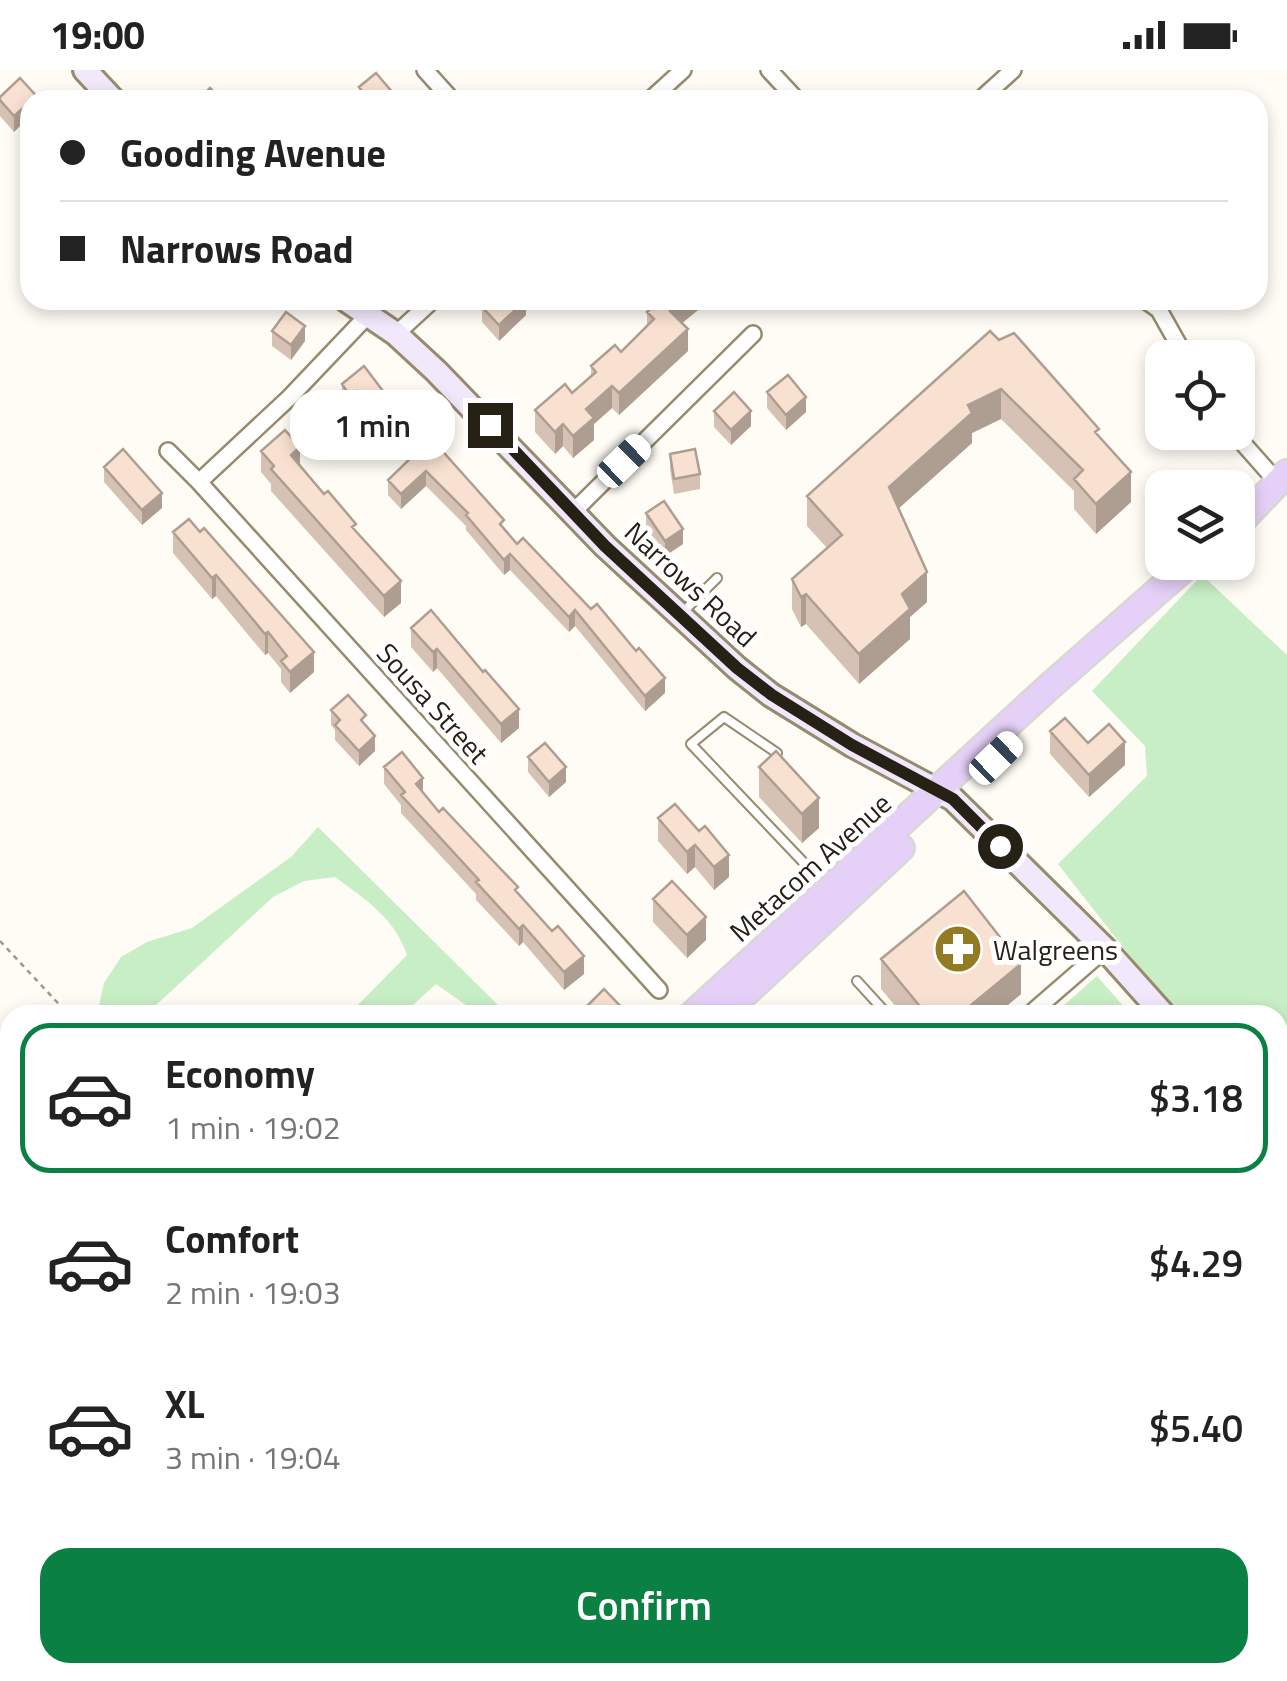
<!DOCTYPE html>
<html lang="en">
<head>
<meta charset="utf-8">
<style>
  body { margin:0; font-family:"Titillium Web",sans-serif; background:#f6f6f6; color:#222; height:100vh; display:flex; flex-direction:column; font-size:38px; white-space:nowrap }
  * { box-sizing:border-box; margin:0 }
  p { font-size:32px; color:#767676 }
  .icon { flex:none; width:55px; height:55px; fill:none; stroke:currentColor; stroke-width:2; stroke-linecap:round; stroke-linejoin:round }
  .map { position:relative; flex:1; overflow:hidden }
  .panel { position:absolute; left:0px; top:935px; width:1288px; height:678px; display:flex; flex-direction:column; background:#fff; border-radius:30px 30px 0 0; box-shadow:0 5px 15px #0003 }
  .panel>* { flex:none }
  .banner { position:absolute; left:20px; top:20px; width:1248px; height:220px; border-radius:30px; box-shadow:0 5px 15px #0003; display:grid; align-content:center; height:220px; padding:0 40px; background:#fff }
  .fabs { position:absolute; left:1145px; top:270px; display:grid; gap:20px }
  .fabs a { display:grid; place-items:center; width:110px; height:110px; border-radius:20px; background:#fff; box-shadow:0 5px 15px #0003; font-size:50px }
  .end { position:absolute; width:45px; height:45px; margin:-22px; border:12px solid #262115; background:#fff; box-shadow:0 0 0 5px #fff }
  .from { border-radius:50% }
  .bubble { position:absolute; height:70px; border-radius:30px; background:#fff; box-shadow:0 5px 15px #0003; font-size:32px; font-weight:600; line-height:70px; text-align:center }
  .car { position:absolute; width:30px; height:60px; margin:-30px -15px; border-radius:12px; box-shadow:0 0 8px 2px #0007; background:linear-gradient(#fff 24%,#345 0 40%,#fff 0 76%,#345 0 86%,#fff 0) }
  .banner b { display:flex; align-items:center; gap:35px; height:95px; font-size:38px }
  .banner b+b { border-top:2px solid #e0e0e0 }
  .banner i { width:25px; height:25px; background:#222 }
  ul { padding:18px 0 0; list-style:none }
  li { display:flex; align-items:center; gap:30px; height:150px; margin:0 20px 15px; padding:0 20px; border:5px solid transparent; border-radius:30px }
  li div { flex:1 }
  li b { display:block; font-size:38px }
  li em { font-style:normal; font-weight:600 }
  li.current { border-color:#0b8043 }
  li>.icon { width:90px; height:90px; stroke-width:1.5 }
  .cta { display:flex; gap:20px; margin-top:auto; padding:20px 40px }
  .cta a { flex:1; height:115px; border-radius:30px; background:#0b8043; color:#fff; font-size:40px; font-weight:600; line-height:115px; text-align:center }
  .status { display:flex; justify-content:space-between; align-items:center; height:70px; padding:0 50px; background:#fff; direction:ltr }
  .status svg { height:28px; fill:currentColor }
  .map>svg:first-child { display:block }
  .green { fill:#c7eec5 }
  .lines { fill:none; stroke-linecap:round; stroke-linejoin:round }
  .stream { stroke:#558f8d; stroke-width:5 }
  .lane-casing { stroke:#968b6d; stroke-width:12 }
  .street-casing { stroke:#968b6d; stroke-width:20 }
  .secondary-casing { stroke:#968b6d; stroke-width:28 }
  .primary-casing { stroke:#d8d7d5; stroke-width:30 }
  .path { stroke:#9b988f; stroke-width:2.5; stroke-dasharray:5 5; stroke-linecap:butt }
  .lane { stroke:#fff; stroke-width:8 }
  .street { stroke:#fff; stroke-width:15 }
  .secondary { stroke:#f2e8fb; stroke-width:22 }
  .primary { stroke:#e5d0f7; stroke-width:25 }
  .wall { fill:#d5c2b4 }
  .shaded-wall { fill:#ae9e92 }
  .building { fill:#f8e1d1; stroke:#ae9e92; stroke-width:2.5 }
  .route { stroke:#262115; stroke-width:12 }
  .labels { text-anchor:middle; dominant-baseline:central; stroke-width:10; stroke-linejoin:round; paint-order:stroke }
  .street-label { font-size:28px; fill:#262115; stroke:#fff }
  .poi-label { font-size:28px; fill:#262115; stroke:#fff; text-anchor:start }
</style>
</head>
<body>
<div class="status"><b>19:00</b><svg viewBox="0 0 49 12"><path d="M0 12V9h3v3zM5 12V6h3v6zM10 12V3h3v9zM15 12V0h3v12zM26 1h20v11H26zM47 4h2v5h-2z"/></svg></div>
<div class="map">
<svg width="1287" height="1611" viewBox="0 0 1287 1611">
  <rect width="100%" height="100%" fill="#fefcf5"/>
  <path class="green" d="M1202 505 1287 585V1066L1278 1055V945H1181L1126 881 1058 794 1147 706 1145 676 1092 621Z
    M318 757 508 945H480L436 914 402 945H348L407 885C395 848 365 829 335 807L304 811 273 827 154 937 158 945H97L104 913 121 887 147 872 192 858 291 787Z
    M1097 906 1131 945H1053Z
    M1278 1117 1287 1128V1611H860L869 1602H1278Z
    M27 1602H208V1603L203 1611H18Z"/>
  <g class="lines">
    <path class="stream" d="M1278 1521 1287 1509
      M1192 1611 1198 1602"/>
    <g class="lane-casing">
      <path id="lane" d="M681 544 717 508
        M777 683 724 647 691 674 806 795
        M857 911 888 945"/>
    </g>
    <g class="street-casing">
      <path id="street" d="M425 0 452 30
        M769 0 797 30
        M650 30 683 0
        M980 30 1013 0
        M1118 230H1141
        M1145 230 1159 240 1186 288
        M396 264 433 230
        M1233 362 1278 413
        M168 381 199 412 659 920
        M199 412 290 327 368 245
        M573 442 753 264
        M1029 945 1105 879"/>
    </g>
    <g class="secondary-casing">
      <path id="secondary" d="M85 0 113 30
        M346 230 396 264 436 301 605 476 737 598 771 625 852 675 953 729 1105 879 1164 945
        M1278 1075 1287 1086"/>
    </g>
    <g class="primary-casing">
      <path id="primary" d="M1238 454 1287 403
        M692 945 1050 616 1191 492
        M722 945 901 778
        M0 1606 10 1597"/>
    </g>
    <path class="path" d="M0 871 69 945"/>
    <use href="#lane" class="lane"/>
    <use href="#street" class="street"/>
    <use href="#secondary" class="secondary"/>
    <use href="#primary" class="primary"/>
  </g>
  <path class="wall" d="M359 17 399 30H359Z
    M0 27 30 30V62L22 54 14 62 0 46Z
    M703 230V236L682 253 688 281 619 345 612 338 594 354V370L573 388 563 376 555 384 535 362V340L572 323 591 307V296L621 282 647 256V242Z
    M482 237 526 245 499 271 482 252Z
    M272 261 305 271 291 290 272 276Z
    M999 270 1099 366 1131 432 1096 464 1074 439V421L1001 349 972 363V373L898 439 927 532 910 547V569L859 614 806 554 801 557 792 539V509L827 478 807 456V426Z
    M342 314 383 336 367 349 357 336 350 341 342 329Z
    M767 322 806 342 786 360 767 338Z
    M714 341 751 356 731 375 714 357Z
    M388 354 434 378 517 474 665 623 645 641 575 556 569 562 510 500 504 505 466 460V456L426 416 401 439 388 425V410L407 392 388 369Z
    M261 381 300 396 356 461 401 533 384 547 271 421V414L261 402Z
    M670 384 700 404V419L674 424 670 399Z
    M104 397 162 438 142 455 104 412Z
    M646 443 683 474 665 486 646 458Z
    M173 462 314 602 290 623 281 612V599L268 583 265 585 216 526 212 529 173 483Z
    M411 558 483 602 519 658 501 673 437 598 433 602 411 577Z
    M331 640 366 656 375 681 359 696 335 670V660L331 655Z
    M1050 661 1125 695 1089 727 1050 684Z
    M528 687 566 712 549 727 528 702Z
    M384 697 423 722 439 742 518 823 584 904 564 920 523 872 519 876 476 830V824L401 743V735L384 714Z
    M759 697 819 758 802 773 759 727Z
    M658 748 699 761 729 807 714 820 695 797 687 804 658 771Z
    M653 829 706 870 687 888 653 852Z
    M881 889 1021 924 996 945H903L881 919Z
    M0 1080 10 1091V1145L0 1133Z"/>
  <path class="shaded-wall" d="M22 39V54L14 62V46Z
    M526 230V245L499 271V255Z
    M684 230H703V236L670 263V241Z
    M305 256V271L291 290V275Z
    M688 259V281L619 345V323Z
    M612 316V338L594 354V370L573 388V366L586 339Z
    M1001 319V349L972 363V373L889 447V417L968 335Z
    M357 321V336L350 341V326Z
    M383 321V336L367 349V334Z
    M806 327V342L786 360V345Z
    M751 341V356L731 375V360Z
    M563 354V376L555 384V362Z
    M300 377V398L291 385Z
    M426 401V416L401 439V424Z
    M1131 402V432L1096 464V434Z
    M162 423V438L142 455V440Z
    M683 459V474L665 486V471Z
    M510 484V500L504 505V490Z
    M927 502V532L910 547V569L859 614V584L902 524Z
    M216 505V526L212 529V508Z
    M401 511V533L384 547V526Z
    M806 524V554L801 557V527Z
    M575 540V556L569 562V547Z
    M268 562V583L265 585V564Z
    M437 579V598L433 602V582Z
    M314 582V602L290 623V602Z
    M665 608V623L645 641V626Z
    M519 639V658L501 673V654Z
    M375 666V681L359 696V681Z
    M1125 672V695L1089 727V705Z
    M566 697V712L549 727V712Z
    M423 708V726L416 714Z
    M819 728V758L802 773V744Z
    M695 775V797L687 804V782Z
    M729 785V807L714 820V797Z
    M706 847V870L687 888V865Z
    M523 855V872L519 876V859Z
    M584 886V904L564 920V902Z
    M1021 894V924L996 945H959Z"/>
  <path class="building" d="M376 3 399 30H369L359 17Z
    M20 8 40 30H30V47L22 39 14 46 0 30V27Z
    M210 18 222 30H198Z
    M489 230H526L499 255 482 237Z
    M659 230H684L670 241 688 259 619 323 612 316 586 339 594 348 573 366 563 354 555 362 535 340 565 314 572 323 596 302 591 296 615 275 621 282 654 249 647 242Z
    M286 242 305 256 291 275 272 261Z
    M990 261 999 270 1014 263 1099 359 1095 362 1131 402 1096 434 1074 409 1083 400 1001 319 968 335 972 343 889 417 927 502 902 524 910 539 859 584 806 524 801 527 792 509 842 465 807 426Z
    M364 296 383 321 367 334 357 321 350 326 342 314Z
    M788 305 806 327 786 345 767 322Z
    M734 322 751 341 731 360 714 341Z
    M404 341 434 378 437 375 504 450 500 454 517 474 523 468 591 539 597 534 636 581 639 578 665 608 645 626 575 540 569 547 510 484 504 490 466 445 468 443 426 401 401 424 388 410 414 385 388 354Z
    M285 360 300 377 291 385 324 424 328 421 356 454 352 457 401 511 384 526 271 399 274 396 261 381Z
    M123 379 162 423 142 440 104 397Z
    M695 379 700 404 674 409 670 384Z
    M664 431 683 459 665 471 646 443Z
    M189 449 200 462 204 458 314 582 290 602 281 591 287 586 268 562 265 564 216 505 212 508 173 462Z
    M431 540 483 602 485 600 519 639 501 654 437 579 433 582 411 558Z
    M348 625 366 645 361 650 375 666 359 681 335 655 340 650 331 640Z
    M1065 648 1088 673 1109 654 1125 672 1089 705 1050 661Z
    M545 673 566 697 549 712 528 687Z
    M776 681 819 728 802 744 759 697Z
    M402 682 423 708 416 714 439 742 443 738 496 794 518 817 515 820 552 861 558 856 584 886 564 902 523 855 519 859 476 812 479 810 401 725 405 722 384 697Z
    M675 734 699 761 705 756 729 785 714 797 695 775 687 782 658 748Z
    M672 811 706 847 687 865 653 829Z
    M964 821 1021 894 959 945H917L923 940 881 889Z
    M604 919 626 942 623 945H591L585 938Z
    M0 1080 10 1091V1122L0 1111Z
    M733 1602H735L743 1611H724Z"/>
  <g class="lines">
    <path class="route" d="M490 355 605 476 737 598 772 625 852 675 953 729 1000 776"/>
  </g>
  <defs>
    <g id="pharmacy-disc" transform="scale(2.5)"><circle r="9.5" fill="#927b22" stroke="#fff"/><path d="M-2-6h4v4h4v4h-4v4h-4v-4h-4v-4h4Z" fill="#fff"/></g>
  </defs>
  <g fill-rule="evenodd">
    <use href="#pharmacy-disc" x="958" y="879"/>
  </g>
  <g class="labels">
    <g class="street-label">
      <text transform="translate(691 514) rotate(43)">Narrows Road</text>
      <text transform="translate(433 633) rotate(48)">Sousa Street</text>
      <text transform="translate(810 797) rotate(-42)">Metacom Avenue</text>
    </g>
    <g class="poi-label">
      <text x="993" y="879">Walgreens</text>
    </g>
  </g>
</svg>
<div class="fabs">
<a><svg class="icon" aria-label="locate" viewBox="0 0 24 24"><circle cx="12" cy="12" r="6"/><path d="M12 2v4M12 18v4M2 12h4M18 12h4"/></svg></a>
<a><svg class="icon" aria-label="layers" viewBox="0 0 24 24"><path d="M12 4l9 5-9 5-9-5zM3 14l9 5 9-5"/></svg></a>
</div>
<i class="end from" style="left:1000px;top:776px"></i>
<i class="end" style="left:490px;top:355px"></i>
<div class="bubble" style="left:290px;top:320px;width:165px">1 min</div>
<i class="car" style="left:624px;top:391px;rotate:46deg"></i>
<i class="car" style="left:996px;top:688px;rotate:46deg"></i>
<div class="banner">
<b><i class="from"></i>Gooding Avenue</b>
<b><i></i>Narrows Road</b>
</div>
<section class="panel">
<ul>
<li class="current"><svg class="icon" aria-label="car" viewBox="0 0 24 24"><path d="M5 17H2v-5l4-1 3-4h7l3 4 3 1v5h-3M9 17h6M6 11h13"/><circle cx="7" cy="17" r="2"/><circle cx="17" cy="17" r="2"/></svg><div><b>Economy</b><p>1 min · 19:02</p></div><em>$3.18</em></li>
<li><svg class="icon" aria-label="car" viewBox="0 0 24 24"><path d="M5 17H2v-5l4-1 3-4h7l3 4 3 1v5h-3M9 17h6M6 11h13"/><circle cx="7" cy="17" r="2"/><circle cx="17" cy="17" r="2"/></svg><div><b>Comfort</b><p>2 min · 19:03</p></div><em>$4.29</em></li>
<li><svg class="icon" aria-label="car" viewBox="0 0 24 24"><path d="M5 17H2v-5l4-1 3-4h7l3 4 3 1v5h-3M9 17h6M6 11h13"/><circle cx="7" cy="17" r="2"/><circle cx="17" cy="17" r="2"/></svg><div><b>XL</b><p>3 min · 19:04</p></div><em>$5.40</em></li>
</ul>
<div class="cta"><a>Confirm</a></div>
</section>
</div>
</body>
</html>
